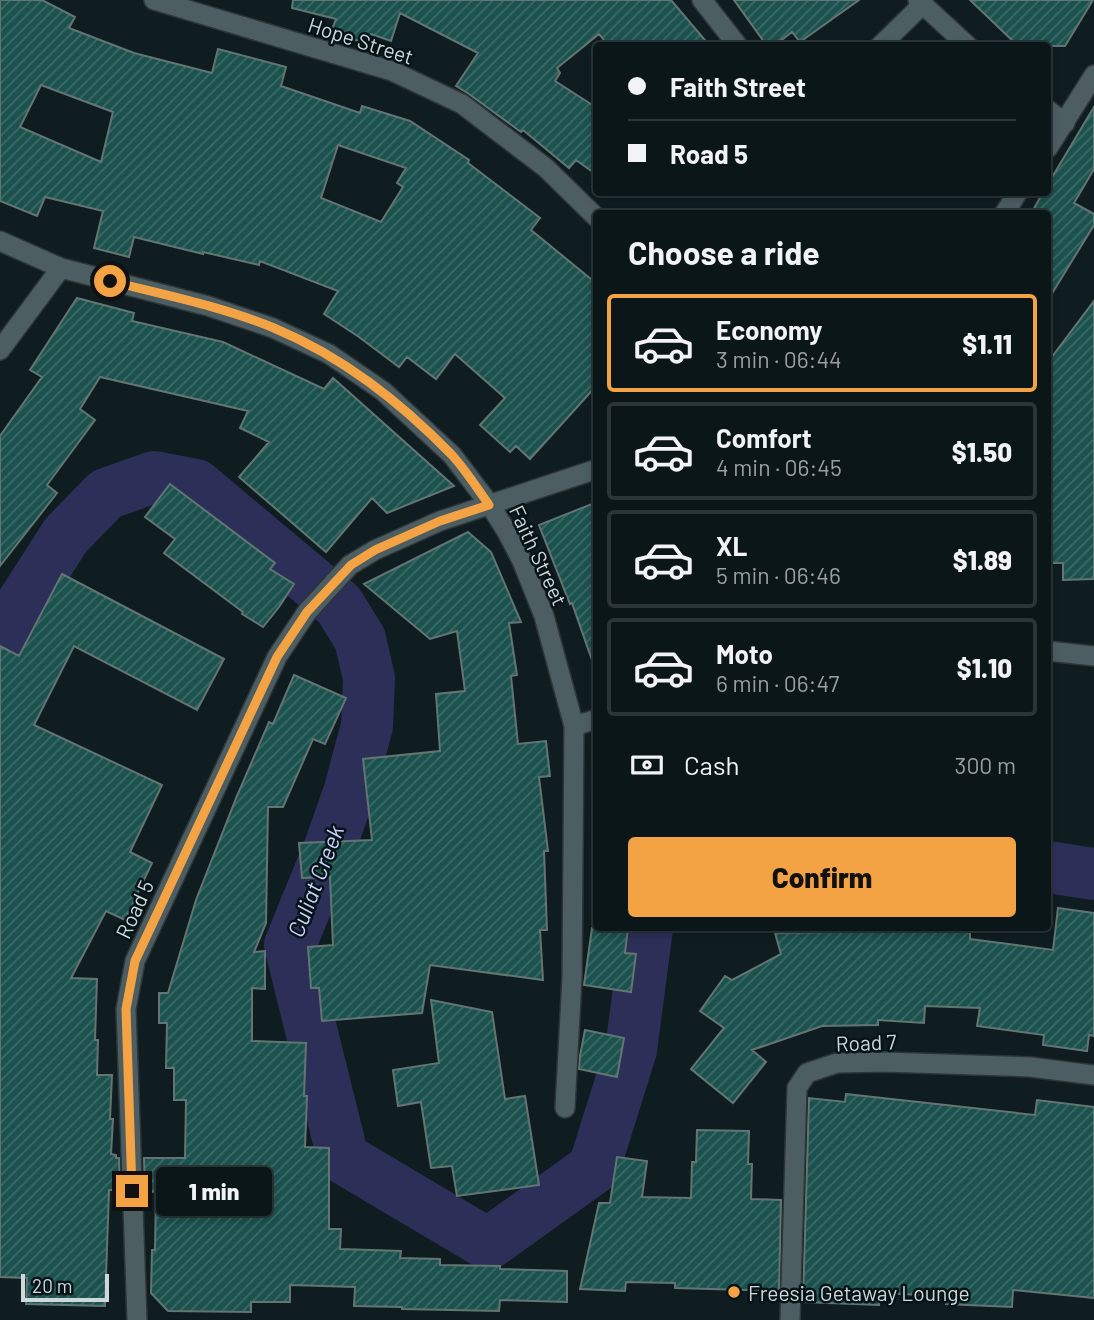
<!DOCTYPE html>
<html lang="en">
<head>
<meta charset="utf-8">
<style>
  body { margin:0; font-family:Barlow,sans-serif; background:#192326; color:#f1f3f6; height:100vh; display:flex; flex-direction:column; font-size:26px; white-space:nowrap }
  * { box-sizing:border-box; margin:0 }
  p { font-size:23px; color:#9a9fa2 }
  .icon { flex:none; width:38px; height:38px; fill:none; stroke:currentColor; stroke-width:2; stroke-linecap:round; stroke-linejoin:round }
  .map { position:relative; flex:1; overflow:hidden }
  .details { position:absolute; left:593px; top:210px; width:458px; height:721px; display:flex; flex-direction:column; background:#0b1619; border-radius:7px; box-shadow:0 4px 10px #0003,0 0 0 2px #2b3538 }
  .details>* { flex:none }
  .hud { position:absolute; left:593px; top:42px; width:458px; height:154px; border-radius:7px; box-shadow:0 4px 10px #0003,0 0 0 2px #2b3538; display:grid; align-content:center; height:154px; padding:0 35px; background:#0b1619 }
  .scale { position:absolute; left:21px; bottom:18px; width:88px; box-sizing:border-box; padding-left:7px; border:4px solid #ced7da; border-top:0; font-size:19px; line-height:24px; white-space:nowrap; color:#ced7da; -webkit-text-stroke:5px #061418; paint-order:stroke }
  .end { position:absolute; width:32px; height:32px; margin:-16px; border:9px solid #f4a344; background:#111; box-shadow:0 0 0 4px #111 }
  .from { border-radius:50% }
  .bubble { position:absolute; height:49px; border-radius:7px; background:#0b1619; box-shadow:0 4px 10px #0003,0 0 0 2px #2b3538; font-size:23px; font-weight:800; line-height:49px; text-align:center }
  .hud b { display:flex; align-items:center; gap:24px; height:66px; font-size:26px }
  .hud b+b { border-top:2px solid #2b3538 }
  .hud i { width:18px; height:18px; background:#f1f3f6 }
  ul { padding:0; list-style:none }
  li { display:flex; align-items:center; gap:21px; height:98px; margin:0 14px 10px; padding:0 21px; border:4px solid #2b3538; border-radius:7px }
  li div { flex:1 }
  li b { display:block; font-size:26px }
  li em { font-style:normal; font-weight:800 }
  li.selected { border-color:#f4a344 }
  li>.icon { width:63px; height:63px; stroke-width:1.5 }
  h2 { padding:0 35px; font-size:32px; line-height:84px }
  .pay { display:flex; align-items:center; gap:18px; height:77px; padding:0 35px; font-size:26px }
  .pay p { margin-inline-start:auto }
  .button { display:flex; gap:14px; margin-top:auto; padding:14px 35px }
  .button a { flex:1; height:80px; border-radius:7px; background:#f4a344; color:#111; font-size:28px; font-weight:800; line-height:80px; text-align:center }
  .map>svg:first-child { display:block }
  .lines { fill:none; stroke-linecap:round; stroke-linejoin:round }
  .river { stroke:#2c2f58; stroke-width:52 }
  .building { fill:url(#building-hatch); stroke:#637573; stroke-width:2; fill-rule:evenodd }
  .minor-casing { stroke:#2d3539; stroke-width:22 }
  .tertiary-casing { stroke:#2d3539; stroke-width:22 }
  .minor { stroke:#4d5e63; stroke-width:19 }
  .tertiary { stroke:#4d5e63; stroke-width:19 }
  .route { stroke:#f4a344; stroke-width:9 }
  .poi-dot { fill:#f4a344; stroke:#061418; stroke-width:2.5 }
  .labels { text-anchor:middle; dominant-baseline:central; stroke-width:5; stroke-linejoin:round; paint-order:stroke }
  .street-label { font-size:21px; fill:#ced7da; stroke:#061418 }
  .poi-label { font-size:21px; fill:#ced7da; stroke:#061418; text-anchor:start }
  .water-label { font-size:23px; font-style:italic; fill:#c9d0fc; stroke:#061418 }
</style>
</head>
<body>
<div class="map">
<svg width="1094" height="1320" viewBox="0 0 1094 1320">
  <defs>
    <pattern id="building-hatch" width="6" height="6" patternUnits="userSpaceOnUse" patternTransform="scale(1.75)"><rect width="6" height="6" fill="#1c524e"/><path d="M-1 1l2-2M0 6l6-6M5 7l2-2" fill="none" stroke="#3c6a67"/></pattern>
  </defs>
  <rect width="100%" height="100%" fill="#0f1d21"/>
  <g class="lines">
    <path class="river" d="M0 638 66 535 106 494 154 477 196 485 339 605 360 639 369 678 367 726 349 793 330 847 290 945 343 1158 488 1244 594 1168 631 1050 647 928
      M1048 867 1094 874"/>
  </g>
  <path class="building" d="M0 0H42L75 17 69 28 134 53 212 73 218 49 286 67 281 86 360 113 362 106 410 121 469 160 468 163 540 218 531 230 597 284V385L530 459 516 446 510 452 480 425 505 398 455 354 436 379 407 357 399 367 359 337 324 314 338 291 260 261 259 265 203 252V254L134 237 129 257 94 248 103 211 45 197 37 216 0 201ZM41 85 113 112 101 162 20 127ZM338 145 406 168 397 183 403 187 381 222 321 198Z
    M293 0H671L710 46H609L599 34 557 68 560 73 555 81 597 108V175L576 160 569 168 523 130 521 132 469 94 456 86 478 53 400 13 391 41 371 34 367 44 331 32 336 19 292 8Z
    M734 0H859L800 42 792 32 774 46H767Z
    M970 0H1093L1065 46H1018Z
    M1094 107V169L1074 203 1094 214V225L1048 300V214H1031L1043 192H1048V184Z
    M77 298 134 313 132 321 223 342 324 389 333 378 454 486 387 513 372 498 326 552 239 477 269 442 240 428 248 411 100 377 80 409 95 420 47 485 57 493 0 566V436L42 377 30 370Z
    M1094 301V579L1063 580V563H1048V362Z
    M170 484 275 563 270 569 294 584 279 607 263 627 242 614 243 612 164 553 175 539 145 517Z
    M597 502V662L593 663 572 603 570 604 539 525Z
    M468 532 491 552 521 622 509 623 517 675 511 676 518 744 546 741 550 776 539 777 548 851H544L547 930H540L543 980 430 965 422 1013 322 1021 319 988H311L308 947 333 945 330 877 302 878 299 843 372 840 363 759 440 751 436 694 465 691 457 631 430 639 364 584Z
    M62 574 224 659 197 710 74 646 34 725 162 785 130 852 152 863 125 920 106 911 71 978 97 979 95 1040H98L97 1075H112L110 1119H113L111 1154 116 1155V1158H119L120 1190H109L105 1306 26 1304 27 1278 0 1277V646L19 656Z
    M294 675 346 698 325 744 313 739 283 807H268L266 923 254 952 265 951V989L252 988V1041L306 1043 304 1096H307L305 1147 329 1148V1229H341L340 1249 401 1251 400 1258 440 1259V1265L500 1266V1269L567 1271V1302L500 1300 499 1311 402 1309V1307L354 1306 355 1287 290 1285V1302H251V1312L168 1311 151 1293 152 1250H155L156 1192 145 1191 144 1158H185L186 1100H174V1068H166L167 1023H159V993H168L196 900 237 796 269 722 273 724Z
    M1058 908 1094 913V1036L1089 1035 1087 1051 1043 1045 1044 1035 977 1026 980 1008 925 1006 924 1023 878 1020V1025L822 1026 752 1050 766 1062 733 1103 691 1069 724 1028 700 1011 725 976 732 980 781 954 775 933 889 931V928H970V939L1053 950Z
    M592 928H628L625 953 636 954 631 992 584 985Z
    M431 1000 492 1012 505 1099 525 1096 539 1185 457 1196 452 1166 431 1168 421 1102 398 1106 393 1070 439 1063Z
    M585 1030 624 1038 617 1077 579 1069 580 1056Z
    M846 1094 1035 1115 1037 1100 1094 1107V1298L1013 1290 1012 1307 946 1304V1296L879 1293V1305L803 1302 809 1098 845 1102Z
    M697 1130 749 1131 748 1164H752L751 1199 781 1200 779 1291 675 1288V1283L626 1282 625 1291 580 1289 599 1203H610L617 1157 647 1161 642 1197 691 1198 692 1162H696Z"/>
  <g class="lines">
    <g class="minor-casing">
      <path id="minor" d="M154 0 392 71 462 104 546 168 597 218
        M702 0 738 46
        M918 0 968 46
        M880 46 922 5
        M1048 110 1065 123
        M0 241 61 268 208 306 273 328 329 354 383 391 452 455 490 505 507 532 522 561 544 616 574 726 572 978 565 1108
        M0 350 61 268
        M1048 651 1094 656
        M574 726 597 719
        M790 1320 797 1088 807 1073 837 1063 885 1062 1030 1067 1094 1075"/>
    </g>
    <g class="tertiary-casing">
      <path id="tertiary" d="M1048 148 1094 75
        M1004 214 1018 192
        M137 1320 126 1009 135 961 277 657 307 612 350 565 375 550 440 521 597 469"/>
    </g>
    <use href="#minor" class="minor"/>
    <use href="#tertiary" class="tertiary"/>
  </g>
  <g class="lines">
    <path class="route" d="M110 281C164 295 221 306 274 328 343 357 399 401 451 454 465 469 477 488 489 505L440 521 375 550 351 565 307 612 277 657 135 961 126 1009 132 1191"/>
  </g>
  <circle class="poi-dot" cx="734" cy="1292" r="7"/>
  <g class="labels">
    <g class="street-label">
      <text transform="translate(361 40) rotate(18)">Hope Street</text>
      <text transform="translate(539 555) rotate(65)">Faith Street</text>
      <text transform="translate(134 909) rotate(-65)">Road 5</text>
      <text transform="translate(866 1042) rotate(-2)">Road 7</text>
    </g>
    <g class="poi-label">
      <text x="748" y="1292">Freesia Getaway Lounge</text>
    </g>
    <g class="water-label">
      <text transform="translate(315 881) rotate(-69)">Culiat Creek</text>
    </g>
  </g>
</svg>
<div class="scale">20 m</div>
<i class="end from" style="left:110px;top:281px"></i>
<i class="end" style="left:132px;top:1191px"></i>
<div class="bubble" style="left:156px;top:1167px;width:116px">1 min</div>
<div class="hud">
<b><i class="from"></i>Faith Street</b>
<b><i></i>Road 5</b>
</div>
<section class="details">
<h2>Choose a ride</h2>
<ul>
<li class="selected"><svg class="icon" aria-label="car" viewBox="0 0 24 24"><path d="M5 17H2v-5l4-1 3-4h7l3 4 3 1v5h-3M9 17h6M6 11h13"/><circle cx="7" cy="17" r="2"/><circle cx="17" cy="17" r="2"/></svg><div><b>Economy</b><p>3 min · 06:44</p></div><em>$1.11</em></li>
<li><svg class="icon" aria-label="car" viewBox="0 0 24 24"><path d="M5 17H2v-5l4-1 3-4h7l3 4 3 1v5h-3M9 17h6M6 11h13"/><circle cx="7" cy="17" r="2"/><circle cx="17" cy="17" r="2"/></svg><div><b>Comfort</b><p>4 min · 06:45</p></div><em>$1.50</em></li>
<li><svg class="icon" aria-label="car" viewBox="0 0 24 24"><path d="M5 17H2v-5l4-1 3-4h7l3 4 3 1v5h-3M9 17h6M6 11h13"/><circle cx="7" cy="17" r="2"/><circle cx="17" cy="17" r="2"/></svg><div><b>XL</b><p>5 min · 06:46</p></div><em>$1.89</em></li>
<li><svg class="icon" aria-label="car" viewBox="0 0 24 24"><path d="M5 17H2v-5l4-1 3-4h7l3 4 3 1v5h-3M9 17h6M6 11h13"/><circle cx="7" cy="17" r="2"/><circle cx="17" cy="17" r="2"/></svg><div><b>Moto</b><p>6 min · 06:47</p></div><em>$1.10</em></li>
</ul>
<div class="pay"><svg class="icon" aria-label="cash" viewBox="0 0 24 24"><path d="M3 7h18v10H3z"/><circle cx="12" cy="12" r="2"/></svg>Cash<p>300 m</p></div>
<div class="button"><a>Confirm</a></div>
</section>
</div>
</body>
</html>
